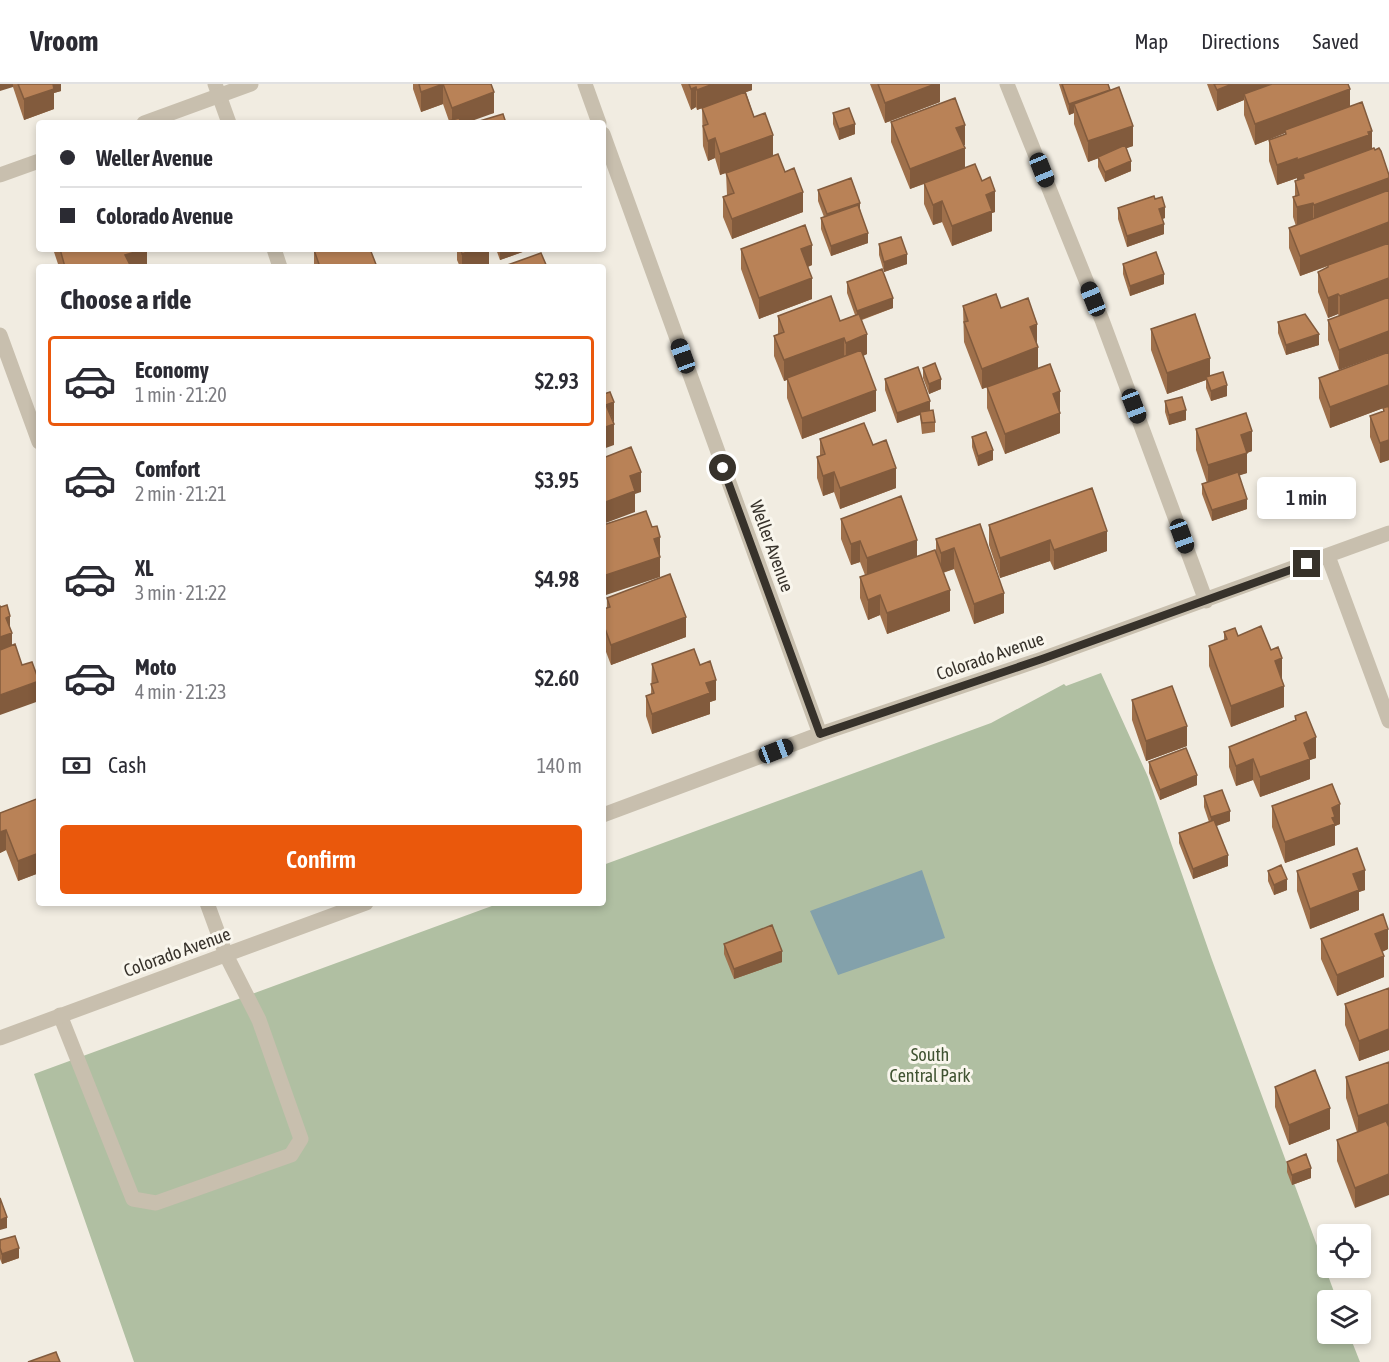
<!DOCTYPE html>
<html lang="en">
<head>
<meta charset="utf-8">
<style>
  body { margin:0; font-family:"Asap Condensed",sans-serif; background:#f2f2f3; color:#2b2b33; height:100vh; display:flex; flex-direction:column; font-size:22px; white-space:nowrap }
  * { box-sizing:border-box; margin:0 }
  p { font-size:20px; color:#7c7c81 }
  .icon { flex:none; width:33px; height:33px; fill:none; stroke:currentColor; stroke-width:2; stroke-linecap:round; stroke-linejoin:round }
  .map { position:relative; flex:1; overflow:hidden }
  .drawer { position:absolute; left:36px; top:180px; width:570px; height:642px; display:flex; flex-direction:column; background:#fff; border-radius:6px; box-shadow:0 3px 9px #0003 }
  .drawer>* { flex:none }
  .top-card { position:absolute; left:36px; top:36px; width:570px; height:132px; border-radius:6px; box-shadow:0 3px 9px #0003; display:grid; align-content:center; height:132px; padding:0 24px; background:#fff }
  .controls { position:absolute; left:1317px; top:1140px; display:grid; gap:12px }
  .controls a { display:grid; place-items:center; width:54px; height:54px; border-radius:6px; background:#fff; box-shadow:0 3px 9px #0003; font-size:30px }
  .end { position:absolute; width:27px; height:27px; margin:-14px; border:8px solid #37322b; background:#fff; box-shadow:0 0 0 3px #fff }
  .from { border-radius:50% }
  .bubble { position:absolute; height:42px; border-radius:6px; background:#fff; box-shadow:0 3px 9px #0003; font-size:20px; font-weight:600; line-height:42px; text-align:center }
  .car { position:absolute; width:18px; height:36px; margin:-18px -9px; border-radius:8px; box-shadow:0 0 4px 2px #0007; background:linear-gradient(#222 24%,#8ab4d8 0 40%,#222 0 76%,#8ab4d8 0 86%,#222 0) }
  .top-card b { display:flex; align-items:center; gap:21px; height:57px; font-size:22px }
  .top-card b+b { border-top:2px solid #e1e1e2 }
  .top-card i { width:15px; height:15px; background:#2b2b33 }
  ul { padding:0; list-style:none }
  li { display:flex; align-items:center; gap:18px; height:90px; margin:0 12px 9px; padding:0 12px; border:3px solid transparent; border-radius:6px }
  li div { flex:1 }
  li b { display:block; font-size:22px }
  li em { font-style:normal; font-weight:600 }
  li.active { border-color:#ea580c }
  li>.icon { width:54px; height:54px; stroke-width:1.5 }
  h2 { padding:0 24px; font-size:27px; line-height:72px }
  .pay { display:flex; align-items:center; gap:15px; height:66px; padding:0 24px; font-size:22px }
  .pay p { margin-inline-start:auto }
  .primary-button { display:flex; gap:12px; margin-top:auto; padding:12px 24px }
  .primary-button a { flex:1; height:69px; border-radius:6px; background:#ea580c; color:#fff; font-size:24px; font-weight:600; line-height:69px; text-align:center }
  header { display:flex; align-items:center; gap:36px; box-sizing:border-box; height:84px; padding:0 30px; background:#fff; border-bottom:2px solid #e1e1e2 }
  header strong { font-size:28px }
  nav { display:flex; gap:33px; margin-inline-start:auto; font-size:21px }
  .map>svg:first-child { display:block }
  .green { fill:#b0bfa2 }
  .water { fill:#83a1ab }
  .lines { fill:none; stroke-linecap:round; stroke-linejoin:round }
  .lane { stroke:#c8bfae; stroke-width:15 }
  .street { stroke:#c8bfae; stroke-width:15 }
  .wall { fill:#9f704b }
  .shaded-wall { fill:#825b3d }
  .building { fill:#b98257; stroke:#825b3d; stroke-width:1.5 }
  .route { stroke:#37322b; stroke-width:8 }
  .labels { text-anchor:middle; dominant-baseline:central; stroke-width:6; stroke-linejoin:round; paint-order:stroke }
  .street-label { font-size:18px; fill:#37322b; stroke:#f9f6ed }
  .park-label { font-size:18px; fill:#405332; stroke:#f9f6ed }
</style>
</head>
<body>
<header>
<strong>Vroom</strong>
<nav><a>Map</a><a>Directions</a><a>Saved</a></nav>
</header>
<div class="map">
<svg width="1389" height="1278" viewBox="0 0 1389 1278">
  <rect width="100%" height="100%" fill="#f1ece1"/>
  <path class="green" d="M1101 589 1148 693 1212 876 1337 1216H1328V1250H1349L1360 1278H134L34 990 500 819H603V781L991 639 1064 600 1066 602Z"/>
  <path class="water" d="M922 786 945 854 838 891 810 827Z"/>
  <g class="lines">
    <path class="lane" d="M215 0 229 39
      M274 165 280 183
      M60 931 133 1115 156 1119 291 1071 301 1055 259 936 226 871"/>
    <path class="street" d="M585 0 599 39
      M1007 0 1102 236 1206 517
      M144 39 251 0
      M603 50 820 650
      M0 91 39 77
      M0 251 39 358
      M1328 472 1389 637
      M603 731 820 650 1042 575 1389 449
      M207 819 226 871
      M0 954 366 819"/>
  </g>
  <path class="wall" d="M0 0H61V7L54 9V25L24 36 13 3Z
    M413 0H491L494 29 449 37 443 20 421 28 413 5Z
    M681 0H752V6L746 8 754 33 773 71 785 88 803 128 732 155 723 133V113L727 111 726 89 769 73 720 91 715 74 708 77 703 62 702 24 697 26 696 23 691 26Z
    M870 0H940V18L885 39Z
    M1059 0H1108L1133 62 1126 64 1131 87 1105 98 1098 83V74L1088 78 1074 40V29L1069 31Z
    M1207 0H1348L1339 286 1328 256V236L1339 232 1338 230 1328 234 1318 208V188L1328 184V182L1300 192 1289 164V144L1296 142 1293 133V113L1295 112V97L1297 96V94L1277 101 1269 77V56L1285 50V49L1255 61 1244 31V16L1217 27Z
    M833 29 855 50 839 56 833 40Z
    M891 38 965 61H964L965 84 982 97 995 128 992 129V147L952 162 942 138 933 141 924 120V100L910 105 891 58Z
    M818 106 860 125 868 159 831 172 821 145V134L824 133 818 117Z
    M1155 115 1165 134 1162 135 1164 150 1127 163 1118 135V124Z
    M879 160 907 180 884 188 879 171Z
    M54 165H147V183H59L54 168Z
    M457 165H489V180L481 183H460L457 176Z
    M496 165H531L500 176Z
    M741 165 812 181 808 183 812 215 759 235 741 185Z
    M314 166 377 183H314Z
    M1123 180 1164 200 1130 212 1123 190Z
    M847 198 893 224 862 236 867 270 863 272 876 327 802 355 787 314V296L784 297 774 272V252L778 250V232L840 237 855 231 847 209Z
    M963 222 1001 224 1038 284 982 305 964 258Z
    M1278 238 1319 261 1286 271 1278 249Z
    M1151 245 1210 292 1227 312 1211 317 1206 304V296L1167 310 1151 266Z
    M1389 268V376L1380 379 1370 353V332L1383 328V324L1330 344 1319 314V294Z
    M923 284 941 305 929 310 923 294Z
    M885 295 930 327 935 338V348L922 350 920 331 897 339 885 306Z
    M987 303 1060 327 1059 328 1060 349 1005 370 987 324Z
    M1165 317 1186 336 1169 341 1165 328Z
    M1196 345 1252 367 1247 369V389L1239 391 1247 425 1212 437 1202 410V400L1207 399 1196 366Z
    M972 353 993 376 978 382 972 363Z
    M820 355 873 361 896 404 840 425 834 408 823 412 817 394V373L820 372Z
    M841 435 917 473 936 470V455L980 440 1004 529 974 540 954 485 943 489 950 527 887 550 880 531 868 536 860 514V493L865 491 860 478 851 481 841 455Z
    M989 441 1107 467 1054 486 1050 477 1000 494 989 461Z
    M607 514 686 553 611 581 603 560V525L607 524Z
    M1224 548 1282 594 1284 623 1231 643 1209 582V562L1224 556Z
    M652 580 700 581 716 616 710 618V630L652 650 646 632V612L651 610Z
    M1132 616 1187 662 1146 677 1132 636Z
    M1295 632 1316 674 1310 676V695L1260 713 1253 696 1236 702 1229 683V663L1295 636Z
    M1149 678 1197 701 1160 716 1149 689Z
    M1204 712 1230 737 1216 742 1228 782 1193 795 1179 759V749L1209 738 1204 723Z
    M39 714V789L18 797 6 766 0 769V729Z
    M1272 722 1340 740 1335 742V761L1285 779 1272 743Z
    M1268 787 1287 806 1274 811 1268 797Z
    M1297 787 1365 806 1359 808V826L1310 845 1297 807Z
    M1321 855 1388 865 1382 868 1384 893 1337 912 1321 875Z
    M724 860 782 878 734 895 724 870Z
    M1389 904V966L1359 977 1345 941V920Z
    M1389 978V1041L1355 1124 1337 1077V1056L1357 1048 1346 1014V993Z
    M1275 1003 1330 1045 1289 1061 1275 1023Z
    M1287 1078 1311 1094 1292 1101 1287 1088Z
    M0 1156 19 1174 2 1180 0 1175Z"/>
  <path class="shaded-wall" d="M0 0H13V3L0 7Z
    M50 0H61V7L54 9V25L24 36V15Z
    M443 0V20L421 28V8Z
    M713 0H752V6L697 26V6Z
    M935 0H940V18L885 39V19Z
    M1232 0H1285L1244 10V16L1217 27V6Z
    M696 3V23L691 26V5Z
    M1350 5V25L1285 46V49L1255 61V40Z
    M1110 6 1074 20V29L1069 31V20Z
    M494 8V29L466 39H452V24Z
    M855 40V50L839 56V45Z
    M965 41V61L956 64V44Z
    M1133 42V62L1088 78V57Z
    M1372 47V67L1303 90V94L1297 96V76Z
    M773 51V72L720 91V70Z
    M715 54V74L708 77V57Z
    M965 64V84L910 105V85Z
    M1297 74V94L1277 101V81Z
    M1131 77V87L1105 98V88Z
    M1389 94V114L1314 141V121Z
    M995 107V128L992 129V147L952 162V142L986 111Z
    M803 108V128L732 155V135Z
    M942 117V138L933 141V121Z
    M860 119V129L827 141V130Z
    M1313 119V139L1297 144V123Z
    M1165 123V134L1159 136V125Z
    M1389 138V159L1300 192V172Z
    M1164 140V150L1127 163V152Z
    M868 149V159L831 172V162Z
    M812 161V181L801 185V165Z
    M145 165H147V183H125V171Z
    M475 165H489V180L481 183H462V170Z
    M500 165H531L500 176Z
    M907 170V180L884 188V178Z
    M1164 190V200L1130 212V202Z
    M812 194V215L759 235V214Z
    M1389 194V214L1340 233V212Z
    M1338 210V230L1328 234V214Z
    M893 214V224L857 237V227Z
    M1037 240V261L1030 243Z
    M1389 247V268L1339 286V266Z
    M867 250V270L846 279V259Z
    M1319 250V261L1286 271V261Z
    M844 254V275L784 297V276Z
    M1038 263V284L982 305V285Z
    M1210 274V294L1206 293V296L1167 310V289Z
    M941 295V305L929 310V300Z
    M1227 301V312L1211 317V307Z
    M1389 301V322L1330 344V323Z
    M876 306V327L802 355V334Z
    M1060 307V327L1053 330V310Z
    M930 317V327L897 339V329Z
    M614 318V339L606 321Z
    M1186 326V336L1169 341V331Z
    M1060 329V349L1005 370V350Z
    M614 340V361L603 365V344Z
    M1252 347V367L1247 369V389L1208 402V381L1241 351Z
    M1389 356V376L1380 379V359Z
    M993 366V376L978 382V372Z
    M896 384V404L840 425V404Z
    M641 388V408L635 410V428L603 440V419L630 392Z
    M834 388V408L823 412V392Z
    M1247 415V425L1212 437V426Z
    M1107 447V467L1054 486V466Z
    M660 453V493L603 512V492L654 455Z
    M917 456V477L867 495V474Z
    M1050 456V477L1000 494V474Z
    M860 457V478L851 481V460Z
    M954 464V485L941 489V469Z
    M950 506V527L887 550V529Z
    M1004 509V529L974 540V520Z
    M880 511V531L868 536V516Z
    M10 532V550L12 549V570L0 574V553L6 534Z
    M686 533V553L611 581V561Z
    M1282 574V594L1275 597V577Z
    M716 596V616L710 618V630L652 650V630L706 599Z
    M39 597V617L0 631V611Z
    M1284 602V623L1231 643V622Z
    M1187 642V662L1146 677V657Z
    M1316 653V674L1310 676V695L1260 713V693L1304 659Z
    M1253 675V696L1236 702V682Z
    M1197 691V701L1160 716V706Z
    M1340 720V740L1335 742V761L1285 779V758L1332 724Z
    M1230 727V737L1211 744V733Z
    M6 746V766L0 769V748Z
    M39 769V789L18 797V777Z
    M1228 771V782L1193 795V785Z
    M1365 786V806L1359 808V826L1310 845V825L1353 790Z
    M1287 795V806L1274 811V801Z
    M1388 845V865L1375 871V850Z
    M782 867V878L734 895V885Z
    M1384 872V893L1337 912V891Z
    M1389 945V966L1359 977V957Z
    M1389 1020V1041L1358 1052V1032Z
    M1330 1024V1045L1289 1061V1041Z
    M1311 1084V1094L1292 1101V1091Z
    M1389 1090V1111L1355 1124V1104Z
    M7 1133V1144L0 1146V1136Z
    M19 1164V1174L2 1180V1170Z"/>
  <path class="building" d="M18 0H53L54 5 24 15Z
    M419 0H491L494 8 452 24 443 0 421 8Z
    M689 0H713L697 6 696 3 691 5Z
    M878 0H935L885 19Z
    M1062 0H1108L1110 6 1069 20Z
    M1214 0H1232L1217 6Z
    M1272 0H1348L1350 5 1255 40 1244 10Z
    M1119 3 1133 42 1088 57 1074 20Z
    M745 8 754 33 765 29 773 51 720 70 715 54 708 57 703 42 708 40 702 24Z
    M955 14 965 41 956 44 965 64 910 85 891 38Z
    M1362 18 1372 47 1368 48 1369 51 1297 76V74L1277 81 1269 56 1286 50 1285 46Z
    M849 24 855 40 839 45 833 29Z
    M503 30 506 39H473Z
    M459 34 461 39H442Z
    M1125 61 1131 77 1105 88 1098 73Z
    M1374 64 1375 66 1379 64 1381 67 1389 91V94L1314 121 1313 119 1297 123 1293 113 1299 111 1295 97 1304 94 1303 90Z
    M778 70 785 88 794 84 803 108 732 135 723 113 734 109 726 89Z
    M975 80 982 97 990 93 995 107 986 111 992 127 952 142 942 117 933 121 924 99Z
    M851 94 860 119 827 130 818 106Z
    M1389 106V138L1300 172 1289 144Z
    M1154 112 1155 115 1162 113 1165 123 1159 125 1164 140 1127 152 1118 124Z
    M858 121 868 149 831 162 821 134Z
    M805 141 812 161 801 165 812 194 759 214 741 165Z
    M901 153 907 170 884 178 879 160Z
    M1389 159V194L1340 212 1338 210 1328 214 1318 188 1328 183V181Z
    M60 165H145L125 171 131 183H65Z
    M317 165H370L377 183H320L314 166Z
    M461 165H475L462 170Z
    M1156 168 1164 190 1130 202 1123 180Z
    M541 169 547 183H502Z
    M882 185 893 214 857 227 847 198Z
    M996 210 1001 224 1028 214 1037 240 1030 243 1038 263 982 285 964 238 968 237 963 222Z
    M831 212 840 237 859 230 867 250 846 259 844 254 784 276 774 252 784 248 778 232Z
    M1389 213V247L1339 266 1328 236Z
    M1195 230 1210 274 1167 289 1151 245Z
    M1305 230 1319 250 1286 261 1278 238Z
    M861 266 876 306 802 334 787 294Z
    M1389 268V301L1330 323 1319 294Z
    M935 279 941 295 929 300 923 284Z
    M1050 280 1060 307 1053 310 1060 329 1005 350 987 303Z
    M918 283 930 317 897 329 885 295Z
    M1223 288 1227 301 1211 307 1206 293Z
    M610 308 614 318 606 321 614 340 603 344V309L604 310Z
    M1182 313 1186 326 1169 331 1165 317Z
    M1389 322V356L1380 359 1370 332 1384 327 1383 324Z
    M933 326 935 338 922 339 920 328Z
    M1246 329 1252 347 1241 351 1247 369 1208 381 1196 345Z
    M864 339 873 361 886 356 896 384 840 404 834 388 823 392 817 373 825 370 820 355Z
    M986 348 993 366 978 372 972 353Z
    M631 363 641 388 630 392 635 407 603 419V374Z
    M1238 388 1247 415 1212 426 1202 400Z
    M1092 404 1107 447 1054 466 1050 456 1000 474 989 441Z
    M901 412 917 456 867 474 860 457 851 460 841 435Z
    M646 427 652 443 657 442 660 453 654 455 660 473 603 492V441Z
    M980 440 1004 509 974 520 954 464 941 469 936 455Z
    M935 466 950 506 887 529 880 511 868 516 860 493Z
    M670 490 686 533 611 561 603 539V525L610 523 607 514Z
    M7 521 10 532 6 534 12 549 0 553V522L1 523Z
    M1261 542 1271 566 1278 563 1282 574 1275 577 1284 602 1231 622 1209 562 1227 555 1224 548 1235 544 1238 552Z
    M15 560 22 581 32 578 39 597 0 611V566Z
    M694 565 700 581 710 577 716 596 706 599 710 609 652 630 646 612 654 609 651 600 658 598 652 580Z
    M1172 602 1187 642 1146 657 1132 616Z
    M1306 628 1316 653 1304 659 1310 675 1260 693 1253 675 1236 682 1229 663 1296 636 1295 632Z
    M1186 664 1197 691 1160 706 1149 678Z
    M1332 700 1340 720 1332 724 1335 733 1332 734 1335 740 1285 758 1272 722Z
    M1222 706 1230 727 1211 733 1204 712Z
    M39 714V769L18 777 6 746 0 748V729Z
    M1214 736 1228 771 1193 785 1179 749Z
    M1357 764 1365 786 1353 790 1359 806 1310 825 1297 787Z
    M1281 781 1287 795 1274 801 1268 787Z
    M1383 830 1388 845 1375 850 1384 872 1337 891 1321 855Z
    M772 841 782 867 734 885 724 860Z
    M1389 904V945L1359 957 1345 920Z
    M1389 978V1020L1358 1032 1346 993Z
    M1315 986 1330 1024 1289 1041 1275 1003Z
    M1386 1037 1389 1043V1090L1355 1104 1337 1056Z
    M1306 1070 1311 1084 1292 1091 1287 1078Z
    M0 1114 7 1133 0 1136Z
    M15 1152 19 1164 2 1170 0 1164V1156Z
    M56 1268 60 1278H28Z"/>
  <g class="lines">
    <path class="route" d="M723 384 820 650 1042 575 1307 480"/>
  </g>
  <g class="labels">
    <g class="street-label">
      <text transform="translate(772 462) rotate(70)">Weller Avenue</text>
      <text transform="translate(990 572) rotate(-19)">Colorado Avenue</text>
      <text transform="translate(177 868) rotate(-20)">Colorado Avenue</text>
    </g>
    <g class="park-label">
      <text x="930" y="970">South<tspan x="930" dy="21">Central Park</tspan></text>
    </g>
  </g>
</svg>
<div class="controls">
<a><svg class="icon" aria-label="locate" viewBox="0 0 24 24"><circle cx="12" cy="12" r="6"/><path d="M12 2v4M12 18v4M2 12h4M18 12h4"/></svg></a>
<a><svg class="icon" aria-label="layers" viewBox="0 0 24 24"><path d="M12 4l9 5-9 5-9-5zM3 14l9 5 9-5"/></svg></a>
</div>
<i class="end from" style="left:723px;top:384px"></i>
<i class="end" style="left:1307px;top:480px"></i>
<div class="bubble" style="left:1257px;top:393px;width:99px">1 min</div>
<i class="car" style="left:1042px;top:86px;rotate:158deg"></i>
<i class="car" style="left:1093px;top:215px;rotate:338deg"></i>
<i class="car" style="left:683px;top:272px;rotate:340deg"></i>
<i class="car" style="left:1134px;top:322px;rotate:159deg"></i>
<i class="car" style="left:1182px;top:452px;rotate:160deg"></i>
<i class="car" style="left:776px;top:667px;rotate:69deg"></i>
<div class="top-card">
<b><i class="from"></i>Weller Avenue</b>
<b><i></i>Colorado Avenue</b>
</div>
<section class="drawer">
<h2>Choose a ride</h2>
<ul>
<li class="active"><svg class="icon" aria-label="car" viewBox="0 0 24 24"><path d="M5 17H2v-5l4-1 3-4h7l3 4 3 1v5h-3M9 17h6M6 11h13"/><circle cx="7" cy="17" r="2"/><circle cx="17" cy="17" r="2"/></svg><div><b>Economy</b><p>1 min · 21:20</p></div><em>$2.93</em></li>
<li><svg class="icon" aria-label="car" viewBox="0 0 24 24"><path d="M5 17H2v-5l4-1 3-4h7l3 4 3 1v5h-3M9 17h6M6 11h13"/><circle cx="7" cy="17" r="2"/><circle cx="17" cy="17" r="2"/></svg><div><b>Comfort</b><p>2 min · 21:21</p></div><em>$3.95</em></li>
<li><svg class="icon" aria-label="car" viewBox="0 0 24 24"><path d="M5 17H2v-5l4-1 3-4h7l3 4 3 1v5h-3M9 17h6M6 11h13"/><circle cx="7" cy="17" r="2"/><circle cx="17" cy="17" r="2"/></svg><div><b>XL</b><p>3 min · 21:22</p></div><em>$4.98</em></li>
<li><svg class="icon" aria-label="car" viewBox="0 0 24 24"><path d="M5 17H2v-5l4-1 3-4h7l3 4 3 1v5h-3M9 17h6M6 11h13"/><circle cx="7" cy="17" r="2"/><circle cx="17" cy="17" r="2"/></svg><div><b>Moto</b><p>4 min · 21:23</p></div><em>$2.60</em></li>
</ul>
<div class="pay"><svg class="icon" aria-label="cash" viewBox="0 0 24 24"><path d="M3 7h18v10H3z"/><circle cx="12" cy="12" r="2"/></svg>Cash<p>140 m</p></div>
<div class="primary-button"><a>Confirm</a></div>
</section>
</div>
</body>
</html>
